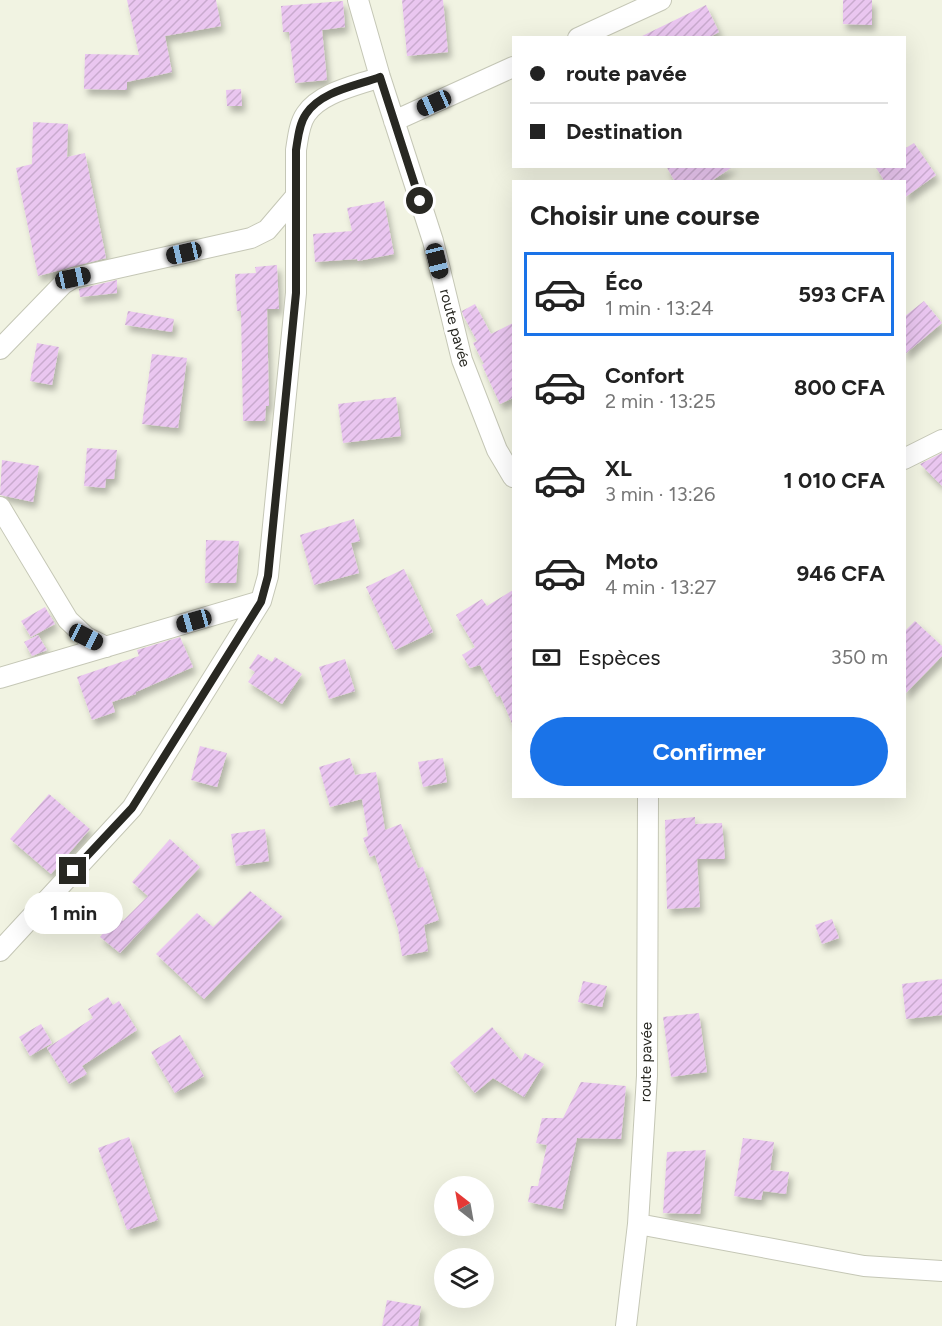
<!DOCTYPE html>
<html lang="fr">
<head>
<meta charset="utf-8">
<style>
  body { margin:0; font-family:Figtree,sans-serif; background:#f2f2f2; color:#222; height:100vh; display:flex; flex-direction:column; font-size:22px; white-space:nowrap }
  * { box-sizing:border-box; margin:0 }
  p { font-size:20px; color:#767676 }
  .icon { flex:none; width:33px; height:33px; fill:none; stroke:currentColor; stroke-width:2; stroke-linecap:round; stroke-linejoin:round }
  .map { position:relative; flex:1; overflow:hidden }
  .sheet { position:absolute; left:512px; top:180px; width:394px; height:618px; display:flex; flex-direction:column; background:#fff; border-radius:0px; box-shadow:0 6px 24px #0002 }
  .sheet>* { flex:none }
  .top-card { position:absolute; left:512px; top:36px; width:394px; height:132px; border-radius:0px; box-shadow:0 6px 24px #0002; display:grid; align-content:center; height:132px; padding:0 18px; background:#fff }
  .needle { width:39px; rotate:329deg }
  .buttons { position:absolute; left:434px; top:1176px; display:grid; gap:12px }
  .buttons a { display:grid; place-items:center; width:60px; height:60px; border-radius:50%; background:#fff; box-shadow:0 6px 24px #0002; font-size:30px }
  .end { position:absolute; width:27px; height:27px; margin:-14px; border:8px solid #282822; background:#fff; box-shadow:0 0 0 3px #fff }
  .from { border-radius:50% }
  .bubble { position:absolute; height:42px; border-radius:21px; background:#fff; box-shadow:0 6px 24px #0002; font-size:20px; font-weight:700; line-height:42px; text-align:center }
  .car { position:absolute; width:18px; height:36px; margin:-18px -9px; border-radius:8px; box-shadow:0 0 4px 2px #0007; background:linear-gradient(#222 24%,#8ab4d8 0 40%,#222 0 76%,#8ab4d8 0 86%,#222 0) }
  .top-card b { display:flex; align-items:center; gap:21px; height:57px; font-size:22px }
  .top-card b+b { border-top:2px solid #e0e0e0 }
  .top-card i { width:15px; height:15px; background:#222 }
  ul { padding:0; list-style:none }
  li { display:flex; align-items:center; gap:18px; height:84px; margin:0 12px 9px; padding:0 6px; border:3px solid transparent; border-radius:0px }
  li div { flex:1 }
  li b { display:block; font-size:22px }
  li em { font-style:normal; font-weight:700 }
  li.on { border-color:#1a73e8 }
  li>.icon { width:54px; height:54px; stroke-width:1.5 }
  h2 { padding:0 18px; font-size:27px; line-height:72px }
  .pay { display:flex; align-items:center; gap:15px; height:66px; padding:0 18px; font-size:22px }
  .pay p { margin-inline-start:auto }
  .button { display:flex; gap:12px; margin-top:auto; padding:12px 18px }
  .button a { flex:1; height:69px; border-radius:36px; background:#1a73e8; color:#fff; font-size:24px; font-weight:700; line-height:69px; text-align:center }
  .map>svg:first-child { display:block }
  .building { fill:url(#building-hatch); filter:url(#shadow) }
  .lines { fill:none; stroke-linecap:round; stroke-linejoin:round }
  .minor-casing { stroke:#c5c7b6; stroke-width:22 }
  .minor { stroke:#fff; stroke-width:20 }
  .route { stroke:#282822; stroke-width:8 }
  .labels { text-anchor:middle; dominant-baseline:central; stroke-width:6; stroke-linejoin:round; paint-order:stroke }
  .street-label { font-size:15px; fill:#282822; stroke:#fff }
</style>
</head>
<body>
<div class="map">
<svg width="942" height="1326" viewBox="0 0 942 1326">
  <defs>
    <pattern id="building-hatch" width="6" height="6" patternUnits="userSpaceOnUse" patternTransform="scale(1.5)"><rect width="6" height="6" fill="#eac6f0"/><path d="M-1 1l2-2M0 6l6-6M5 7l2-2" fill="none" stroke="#c9aace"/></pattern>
    <filter id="shadow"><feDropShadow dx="3.5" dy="6" stdDeviation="3" flood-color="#0004"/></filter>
  </defs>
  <rect width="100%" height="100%" fill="#f1f3e2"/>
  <path class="building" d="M127 0H216L221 26 165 36 172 72 127 82V90L84 89 85 54 139 55Z
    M402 0H443L448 52 407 56Z
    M843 0H872V25L843 24Z
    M343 1 345 27 322 30 327 80 295 83 289 32H283L281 6Z
    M706 5 719 32 708 38H638Z
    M241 89 242 106H227L226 90Z
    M33 122 68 124 67 157 85 153 106 258 38 276 16 168 32 164Z
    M914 143 936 175 904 198V182H885L875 166H904V149Z
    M666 166H734L710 182H675Z
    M384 201 394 254 358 261 357 259 315 262 313 234 352 231 347 208Z
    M277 265 279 309H267L269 406H266L265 421H243L241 311H237L235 274 256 273 255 267Z
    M117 280V293L80 297 79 289Z
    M924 301 942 323 904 355V317Z
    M475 304 491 334 513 323V398L500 404 482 365 484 364 473 343 477 341 463 315 462 311Z
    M128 311 174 319 172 332 125 325Z
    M37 343 59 347 52 385 30 381Z
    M152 354 187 358 178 428 142 424Z
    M396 397 401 436 343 443 338 404Z
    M87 448 117 450 114 479H106L105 488 84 486Z
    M942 453V486L920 464Z
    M2 460 39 466 33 502 0 495Z
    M354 519 360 541 351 543 359 573 314 585 300 535Z
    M206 540 239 541 236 583H205Z
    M404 569 433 632 395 650 366 587Z
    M513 590V726L500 695 497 697 480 665 470 668 462 655 475 647 456 615 482 599 487 606Z
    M45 607 55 624 31 637 21 621Z
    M915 621 942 646V656L904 695V632Z
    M38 635 47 650 32 656 24 642Z
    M180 637 193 667 136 692V694L112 702 115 712 92 720 77 677 139 656 137 650Z
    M258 654 272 662 275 657 302 674 282 704 248 682 255 672 249 668Z
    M345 659 355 691 329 699 319 667Z
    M200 746 227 753 217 787 191 780Z
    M350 758 355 775 376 772 385 830 401 824 418 868 423 867 439 920 424 925 428 951 402 956 398 929 375 855 370 857 363 838 368 836 362 799 330 807 319 767Z
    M443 758 447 782 423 787 418 762Z
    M49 794 90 829 51 874 10 839Z
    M695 817V824L722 823 725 859H697L700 907 667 909 665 820Z
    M265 829 269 861 236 866 231 834Z
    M170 839 200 867 120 953 100 937 117 916 123 921 148 896 132 882Z
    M250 891 283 917 204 999 156 954 197 913 213 927Z
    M832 919 839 938 822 944 815 925Z
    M942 979V1015L906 1019 902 984Z
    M583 981 607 986 602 1007 578 1002Z
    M108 997 113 1005 119 1001 137 1030 82 1066 87 1074 69 1084 47 1048 93 1018 88 1009Z
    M699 1013 707 1072 671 1077 663 1017Z
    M41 1024 52 1043 30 1056 19 1037Z
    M492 1027 521 1061 525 1053 544 1064 524 1097 493 1078 475 1093 450 1063Z
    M180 1035 204 1076 175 1093 151 1052Z
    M581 1082 626 1086 621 1139 577 1138 562 1209 528 1202 531 1186H538L547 1145 536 1143 542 1118H563Z
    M129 1137 158 1220 127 1230 98 1148Z
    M743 1138 774 1142 770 1170 789 1172 786 1194 763 1191 761 1200 734 1196Z
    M706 1150 700 1214 663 1213 667 1152Z
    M387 1300 421 1306 418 1326H382Z"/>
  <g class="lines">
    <g class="minor-casing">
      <path id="minor" d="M358 0 380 77 433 241 462 360 497 450 513 477
        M578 38 661 0
        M394 121 513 67
        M0 349 63 284 73 278 251 238 267 230 296 196
        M904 459 942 440
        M0 507 68 620 86 637 106 647
        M0 678 261 601
        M0 951 132 808 261 601 268 576 296 293V150C298 138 299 124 306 114 321 92 356 86 380 77
        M638 1224 864 1266 942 1271
        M626 1326 638 1224 647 1076 648 796"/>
    </g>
    <use href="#minor" class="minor"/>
  </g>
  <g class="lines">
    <path class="route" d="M73 871 132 808 261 602 268 576 296 293V150C298 138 299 124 306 114 321 91 356 86 380 77L420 201"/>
  </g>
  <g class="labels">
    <g class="street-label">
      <text transform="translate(455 328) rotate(75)">route pavée</text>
      <text transform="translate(646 1062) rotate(-89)">route pavée</text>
    </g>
  </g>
</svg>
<div class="buttons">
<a><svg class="needle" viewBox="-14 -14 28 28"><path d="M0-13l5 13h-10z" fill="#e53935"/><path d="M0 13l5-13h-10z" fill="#767676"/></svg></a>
<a><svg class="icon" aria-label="layers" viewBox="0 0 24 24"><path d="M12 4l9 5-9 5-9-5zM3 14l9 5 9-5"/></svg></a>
</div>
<i class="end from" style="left:420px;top:201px"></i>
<i class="end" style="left:73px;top:871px"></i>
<div class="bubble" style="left:24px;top:892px;width:99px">1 min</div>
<i class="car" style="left:434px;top:103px;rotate:246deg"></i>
<i class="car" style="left:184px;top:253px;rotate:257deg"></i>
<i class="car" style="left:437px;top:261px;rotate:166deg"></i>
<i class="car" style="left:73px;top:278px;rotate:78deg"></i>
<i class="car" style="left:194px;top:621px;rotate:254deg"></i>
<i class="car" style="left:86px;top:637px;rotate:117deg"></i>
<div class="top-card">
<b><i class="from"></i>route pavée</b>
<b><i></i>Destination</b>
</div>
<section class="sheet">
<h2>Choisir une course</h2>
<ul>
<li class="on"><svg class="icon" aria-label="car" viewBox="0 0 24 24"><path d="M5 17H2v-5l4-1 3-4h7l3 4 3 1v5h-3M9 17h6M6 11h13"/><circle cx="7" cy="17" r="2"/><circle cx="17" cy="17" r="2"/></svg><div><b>Éco</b><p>1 min · 13:24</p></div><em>593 CFA</em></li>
<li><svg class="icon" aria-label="car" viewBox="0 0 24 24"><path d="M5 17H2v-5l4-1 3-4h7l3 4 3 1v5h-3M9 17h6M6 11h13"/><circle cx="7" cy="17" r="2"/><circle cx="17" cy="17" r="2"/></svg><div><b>Confort</b><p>2 min · 13:25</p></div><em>800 CFA</em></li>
<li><svg class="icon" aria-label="car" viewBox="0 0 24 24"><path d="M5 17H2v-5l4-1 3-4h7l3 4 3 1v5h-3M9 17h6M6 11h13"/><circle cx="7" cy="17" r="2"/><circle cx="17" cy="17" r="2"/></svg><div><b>XL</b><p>3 min · 13:26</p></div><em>1 010 CFA</em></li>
<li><svg class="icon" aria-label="car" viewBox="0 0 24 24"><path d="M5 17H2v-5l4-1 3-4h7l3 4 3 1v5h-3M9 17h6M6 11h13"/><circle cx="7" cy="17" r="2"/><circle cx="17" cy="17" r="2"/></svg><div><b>Moto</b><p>4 min · 13:27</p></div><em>946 CFA</em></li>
</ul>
<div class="pay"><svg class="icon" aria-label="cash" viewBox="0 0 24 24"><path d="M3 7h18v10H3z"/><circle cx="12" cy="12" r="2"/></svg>Espèces<p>350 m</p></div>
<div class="button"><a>Confirmer</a></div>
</section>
</div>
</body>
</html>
